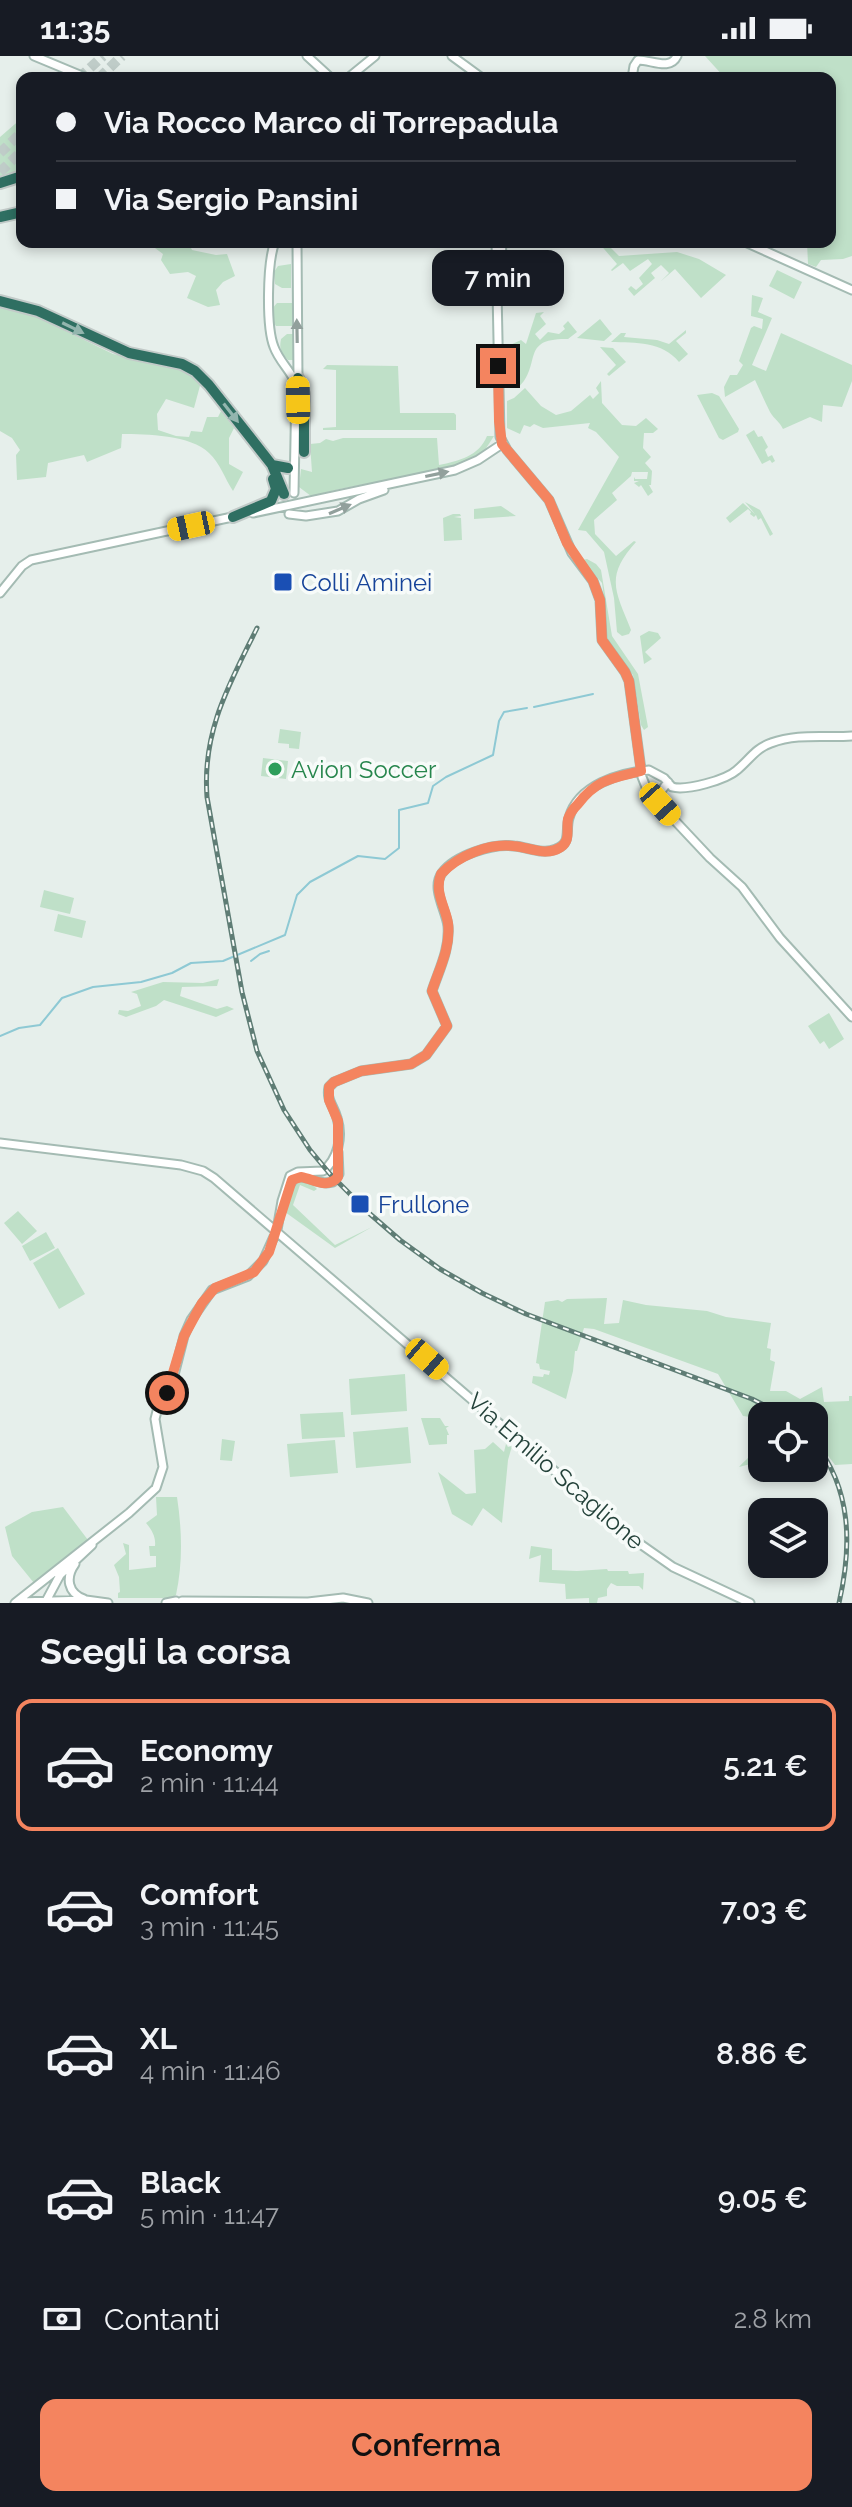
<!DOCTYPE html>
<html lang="it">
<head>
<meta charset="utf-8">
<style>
  body { margin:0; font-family:Raleway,sans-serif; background:#20242c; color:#f1f3f6; height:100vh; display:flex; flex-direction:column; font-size:30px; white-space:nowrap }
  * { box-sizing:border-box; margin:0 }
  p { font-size:26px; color:#9ea1a6 }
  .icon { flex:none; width:44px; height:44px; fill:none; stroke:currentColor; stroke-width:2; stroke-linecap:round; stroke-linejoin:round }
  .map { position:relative; height:1547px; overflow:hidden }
  .sheet { display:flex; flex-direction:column; background:#171b24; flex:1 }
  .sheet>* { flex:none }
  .guide { position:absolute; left:16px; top:16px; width:820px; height:176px; border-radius:16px; box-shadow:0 4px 12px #0003; display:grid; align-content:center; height:176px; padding:0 40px; background:#171b24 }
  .controls { position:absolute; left:748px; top:1346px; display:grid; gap:16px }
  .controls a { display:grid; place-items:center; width:80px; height:80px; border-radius:16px; background:#171b24; box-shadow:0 4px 12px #0003; font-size:40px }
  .end { position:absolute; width:36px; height:36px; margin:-18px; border:10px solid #f4845f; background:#111; box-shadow:0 0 0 4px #111 }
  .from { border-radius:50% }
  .bubble { position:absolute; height:56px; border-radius:16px; background:#171b24; box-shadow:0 4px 12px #0003; font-size:26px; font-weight:600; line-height:56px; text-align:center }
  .car { position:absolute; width:24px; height:48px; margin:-24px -12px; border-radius:10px; box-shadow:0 0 6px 2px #0007; background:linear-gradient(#f5c518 24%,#345 0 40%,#f5c518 0 76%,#345 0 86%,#f5c518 0) }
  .guide b { display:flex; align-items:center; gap:28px; height:76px; font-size:30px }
  .guide b+b { border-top:2px solid #363941 }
  .guide i { width:20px; height:20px; background:#f1f3f6 }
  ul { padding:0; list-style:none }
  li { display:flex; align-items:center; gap:24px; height:132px; margin:0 16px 12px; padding:0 24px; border:4px solid transparent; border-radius:16px }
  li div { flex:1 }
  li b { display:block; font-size:30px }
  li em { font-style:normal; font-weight:600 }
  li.active { border-color:#f4845f }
  li>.icon { width:72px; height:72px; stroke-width:1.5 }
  h2 { padding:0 40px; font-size:36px; line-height:96px }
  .pay { display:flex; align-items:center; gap:20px; height:88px; padding:0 40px; font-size:30px }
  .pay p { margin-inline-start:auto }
  .cta { display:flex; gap:16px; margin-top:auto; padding:16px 40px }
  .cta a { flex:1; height:92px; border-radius:16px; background:#f4845f; color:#111; font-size:32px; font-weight:600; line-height:92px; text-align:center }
  .status { display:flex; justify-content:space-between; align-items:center; height:56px; padding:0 40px; background:#171b24; direction:ltr }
  .status svg { height:22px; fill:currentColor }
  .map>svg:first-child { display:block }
  .green { fill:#bfe0c8 }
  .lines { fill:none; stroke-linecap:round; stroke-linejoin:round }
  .stream { stroke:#8ec9d4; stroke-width:2 }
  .highway-tunnel { stroke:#bfccc8; stroke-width:10; stroke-dasharray:10 5; stroke-linecap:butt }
  .secondary-casing { stroke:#a4bbb3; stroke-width:11 }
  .highway-casing { stroke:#c2cac8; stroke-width:14 }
  .secondary { stroke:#fff; stroke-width:7 }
  .highway { stroke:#2f6f62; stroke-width:10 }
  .rail-casing { stroke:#5f7d75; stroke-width:5 }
  .rail { stroke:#f7fbf9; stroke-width:2; stroke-dasharray:6; stroke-linecap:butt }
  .oneway { fill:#93b5ae }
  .oneway2 { fill:#92a09c }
  .route { stroke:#f4845f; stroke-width:10 }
  .transit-dot { fill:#1a4fb4; stroke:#f7fbf9; stroke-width:3 }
  .leisure-dot { fill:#2e9e5b; stroke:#f7fbf9; stroke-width:3 }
  .labels { text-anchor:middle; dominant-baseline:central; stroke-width:7; stroke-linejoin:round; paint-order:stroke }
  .transit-label { font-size:24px; fill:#164399; stroke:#f7fbf9; text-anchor:start }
  .leisure-label { font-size:24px; fill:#27864d; stroke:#f7fbf9; text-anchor:start }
  .street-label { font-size:24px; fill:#24423a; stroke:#f7fbf9 }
</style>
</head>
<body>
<div class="status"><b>11:35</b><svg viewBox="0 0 49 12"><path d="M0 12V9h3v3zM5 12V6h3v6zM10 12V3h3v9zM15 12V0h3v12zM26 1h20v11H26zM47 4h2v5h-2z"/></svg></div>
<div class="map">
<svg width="852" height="1547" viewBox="0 0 852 1547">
  <rect width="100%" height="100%" fill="#e6efeb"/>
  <path class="green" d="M705 0H852V200L843 203 821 204 816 211 808 208 807 186H830V22H725Z
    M22 62V116L0 122V81Z
    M147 186H211V189L195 187 190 190 192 194 216 199 227 198 235 220 223 226 216 234 220 249 208 251 187 242 196 220 188 216 170 218 161 204 163 198Z
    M598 186H605L619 200 677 196 699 203 726 219 701 242 675 213 660 226 669 217 661 209 651 217 655 222 634 240 628 233 631 230 636 234 643 228 639 222 652 208 648 203 630 215 623 207 612 215 611 214 617 208Z
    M291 208V232H282L275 228 274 216 278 210Z
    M777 214 802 226 794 243 769 230Z
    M752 239 763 242 758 256 772 262 752 309 766 315 781 277 852 309V325L842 351 823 349 822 366 810 361 783 373C779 365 775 364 770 356 765 346 760 335 755 324L725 341 724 331 730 319H737L743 309 739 305 751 272 754 270 762 273 763 263 751 260Z
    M277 247H292V270H276C270 262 270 254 277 247Z
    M0 250 33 259 113 298 176 311 190 316 201 326 194 352 166 343 157 358 158 374 176 380 189 381 191 375 202 376 207 361H218L221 355 234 372 229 382V408L243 416 233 435C225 423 220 407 209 397 191 379 146 378 122 378L121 392 87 406 84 399 48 407 46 421 17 424 16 399 20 394 12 382 0 375Z
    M544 256 540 260 546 268 535 278 540 284 548 276 559 278 565 273 563 270 568 265 577 276 568 283C519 282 543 308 518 332L509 331 505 325 506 291 521 284 526 288 536 257Z
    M600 263 612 278 604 285 577 282Z
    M686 274V277L676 285 688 298 679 306C662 285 636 287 611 286L621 277H626L624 281 657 284 669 288Z
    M287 278H294V304H288C281 297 279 293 281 283Z
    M600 291 613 292 626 306 609 320 607 318 616 309Z
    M327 309 398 310 400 357H454L456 359V374H323V372L336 371V314L323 313Z
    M601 325 602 347 622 369 636 370 646 362 658 373 653 377H644L643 392 651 401 645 407 652 415 651 429H649L653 436 648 440 641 429 639 431 634 427 639 425H634V421L635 423H647L648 416H632L631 420 612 437 617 444 594 464 595 478 616 500 634 485 636 486C604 521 616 536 631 574L629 578 622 580 617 576 614 542 604 496 586 475 578 474 619 401 596 376 588 372 590 367 543 372 534 368 530 371 524 369 520 378 507 372V345L514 342 525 332 541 350 556 359 571 355 590 339 593 343 599 337 596 332Z
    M712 337 719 340 739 373 738 376 723 384 719 382 697 339Z
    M754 374 758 381 762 380 768 391 765 394 768 401 772 399 775 405 772 407 770 404 762 408 746 379Z
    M487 380H494L483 397 471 405 453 411 340 433 311 440 299 431 301 413 312 416 310 388 320 387 326 383 333 385 343 382H437L439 409C459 405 479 400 487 380Z
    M743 447 755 458 745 446 760 454 773 478 770 480 761 462 758 464 756 459 754 461 750 458 751 456 748 453 730 467 726 462Z
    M501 450 516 460 474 463V453Z
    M453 458H460L461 460 454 461 461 462 462 484 444 485 443 462Z
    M587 503 596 508 601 514 612 580 638 618 648 671 644 674 641 669 633 619 605 583V549L602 527 582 504Z
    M649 575 658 577 661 582 645 596 652 603 644 608 640 580Z
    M280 673 301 676 299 693 289 692V688L278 687Z
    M263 702 288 705 286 723 261 720Z
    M44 834 74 842 70 858 40 851Z
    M58 858 86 865 82 882 54 875Z
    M219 923 217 930 182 931 180 940 217 953 227 950 234 953 216 961 164 944 156 950 126 961 118 958 119 954 128 955 141 950 137 938 131 936 163 926 203 927Z
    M829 957 844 983 829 993 824 985 820 988 808 970Z
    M298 1124 311 1127 317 1133 314 1135 300 1129 293 1149 335 1189 372 1171 335 1192 285 1156 293 1128Z
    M18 1155 37 1175 22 1188 4 1167Z
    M46 1176 55 1192 30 1205 22 1190Z
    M58 1192 85 1238 59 1253 33 1207Z
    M607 1242 604 1268 619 1267 623 1244 646 1249 707 1255 726 1261 771 1267 767 1292 771 1293 770 1304 775 1306 770 1335H786L800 1343 822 1331 824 1346 849 1345V1340H852V1408L835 1409 814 1381V1360L789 1358 778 1360 769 1354V1360H762V1405L739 1411C743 1406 750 1401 754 1395 761 1385 754 1371 750 1361L743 1360 718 1318 594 1273 584 1272 577 1295H575L573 1315 566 1343 532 1327 533 1320 543 1321 544 1318 549 1319 550 1315 540 1313 539 1308 536 1307 545 1246 558 1244 562 1246 567 1243Z
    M405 1318 407 1355 351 1359 349 1323Z
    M343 1356 345 1381 302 1383 300 1358Z
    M421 1362H440L445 1370H449L446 1372 449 1379H447V1388L429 1389Z
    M408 1371 411 1407 356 1412 353 1376Z
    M222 1383 235 1385 232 1405 220 1404Z
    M335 1384 338 1417 290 1421 287 1388Z
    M493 1386 504 1396 506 1388 508 1391 512 1390 508 1404 502 1467 483 1452 472 1470 452 1458 438 1416 466 1438 476 1437 474 1394 485 1393Z
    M156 1441H177C182 1474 183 1506 176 1539L170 1542H118V1537L120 1536 119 1521 114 1509 126 1498 123 1487 129 1489V1514L156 1511V1500H150L149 1490H155C156 1481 152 1474 146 1467L157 1459Z
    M63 1451 88 1484 34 1527 12 1500 5 1471 32 1456Z
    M531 1490 552 1493V1514L577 1515 607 1513 608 1515H628L629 1518 644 1517 643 1534 639 1530H617L611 1527 607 1533V1540L598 1542 597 1547H589V1542L566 1543 565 1528 539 1526 541 1499 529 1503Z"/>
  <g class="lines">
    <path class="stream" d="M534 651 593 638
      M251 905 260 898 269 895
      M0 980 19 972 40 969 62 942 93 931 141 926 172 917 191 907 223 905 285 879 297 839 310 826 358 800 385 803 399 792V754L428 747 433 730 446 721 493 699 499 665 504 656 527 652"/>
    <path class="highway-tunnel" d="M79 22 103 0
      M99 22 122 0
      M0 97 22 76
      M0 116 22 95"/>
    <g class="secondary-casing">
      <path id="secondary" d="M34 0 87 22
        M307 0 331 22
        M452 0 482 22
        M348 22 375 0
        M632 22 634 10 638 4C652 4 670 15 677 0
        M275 186C267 206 266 271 274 291 279 305 291 315 296 328L294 437
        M297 186 298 325
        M496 186 500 381 507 394 549 444 572 497 593 525 600 544 602 584 625 616 629 625 642 721 648 736 710 802 742 831 780 882 852 961
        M745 186 852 234
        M500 224 502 186
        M253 457 455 414 478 404 502 388
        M289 458 306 460 338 455 359 443 384 434
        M0 537 22 510 31 504 237 460
        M655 743 668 726
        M0 1087 181 1109 203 1115 214 1122 636 1485 673 1511 750 1547
        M291 1127 295 1121C309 1119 319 1130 333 1126L339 1118 338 1096
        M75 1508C65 1522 68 1537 84 1543
        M182 1545 308 1546 343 1542 368 1547
        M19 1546 86 1544 108 1547
        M15 1547 129 1457 156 1432 163 1411 155 1363 157 1355 172 1327 184 1280 191 1264 212 1234 248 1220 263 1205 277 1174 282 1145 290 1120 298 1116 323 1115C338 1103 343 1081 337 1062 334 1050 326 1044 329 1031L334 1026 361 1015 411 1008 426 999 447 970 432 935C439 914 450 893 448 870 446 854 431 832 442 817 455 799 494 787 514 790 528 791 543 799 556 793 572 787 565 775 569 762 578 729 619 717 649 714L664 722 672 731C686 735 726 724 737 714 749 704 756 692 771 687 798 677 824 682 852 680
        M45 1547 60 1519 92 1489
        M166 1547 176 1545"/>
    </g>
    <g class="highway-casing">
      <path id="highway" d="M0 127 22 120
        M0 161 22 156
        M0 245 38 255 129 297 182 308 195 315 209 329 272 409 284 438
        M298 322 304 338V396
        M272 409 288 412
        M233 461 271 445 276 433 273 423"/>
    </g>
    <use href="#secondary" class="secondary"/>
    <use href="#highway" class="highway"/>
    <g class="rail-casing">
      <path id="rail" d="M257 572C229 629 202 675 207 741L242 936 257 995 284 1054 310 1094 330 1118 370 1158 400 1184 440 1213 482 1237 526 1258 752 1343 785 1360
        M814 1386C852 1433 852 1490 839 1547"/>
    </g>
    <use href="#rail" class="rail"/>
  </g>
  <defs><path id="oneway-solid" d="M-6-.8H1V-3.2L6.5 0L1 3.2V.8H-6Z" transform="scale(2)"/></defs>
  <g class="oneway">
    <use href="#oneway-solid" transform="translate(73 272) rotate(26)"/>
    <use href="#oneway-solid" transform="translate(231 357) rotate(52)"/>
  </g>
  <g class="oneway2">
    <use href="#oneway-solid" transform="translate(297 275) rotate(-91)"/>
    <use href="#oneway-solid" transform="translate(437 418) rotate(-12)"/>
    <use href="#oneway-solid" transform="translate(340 453) rotate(-23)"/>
  </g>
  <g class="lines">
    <path class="route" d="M167 1337 184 1280 202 1247 215 1232 254 1216 269 1196 292 1124 301 1121C314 1123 326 1134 338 1121V1065L329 1044V1031L334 1026 361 1015 411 1008 426 999 447 970 432 935C439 913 451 892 448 867 445 850 434 836 441 818 458 800 488 787 513 790 529 791 546 801 561 791 571 784 566 774 568 763 570 757 574 752 578 748 597 723 613 722 641 715L629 625 625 616 602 584 600 544 593 525 567 487 549 444 502 388 499 365 498 310"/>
  </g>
  <g class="transit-dot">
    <rect x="273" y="516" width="20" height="20" rx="4"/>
    <rect x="350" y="1138" width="20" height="20" rx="4"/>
  </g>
  <circle class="leisure-dot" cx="275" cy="713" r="8"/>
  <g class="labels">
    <g class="transit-label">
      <text x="301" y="526">Colli Aminei</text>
      <text x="378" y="1148">Frullone</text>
    </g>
    <g class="leisure-label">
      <text x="291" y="713">Avion Soccer</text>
    </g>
    <g class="street-label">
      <text transform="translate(556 1415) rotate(41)">Via Emilio Scaglione</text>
    </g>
  </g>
</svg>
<div class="controls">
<a><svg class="icon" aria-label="locate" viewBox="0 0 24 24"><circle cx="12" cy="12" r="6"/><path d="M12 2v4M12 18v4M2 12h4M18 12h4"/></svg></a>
<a><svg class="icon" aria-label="layers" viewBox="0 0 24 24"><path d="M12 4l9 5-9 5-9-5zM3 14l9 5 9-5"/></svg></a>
</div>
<i class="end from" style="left:167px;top:1337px"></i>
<i class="end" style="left:498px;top:310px"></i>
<div class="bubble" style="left:432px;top:194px;width:132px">7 min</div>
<i class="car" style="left:298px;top:344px;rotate:359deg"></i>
<i class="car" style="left:191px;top:470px;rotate:258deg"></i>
<i class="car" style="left:660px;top:748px;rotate:138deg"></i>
<i class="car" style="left:427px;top:1303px;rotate:131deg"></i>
<div class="guide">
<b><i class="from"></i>Via Rocco Marco di Torrepadula</b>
<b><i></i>Via Sergio Pansini</b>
</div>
</div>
<section class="sheet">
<h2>Scegli la corsa</h2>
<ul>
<li class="active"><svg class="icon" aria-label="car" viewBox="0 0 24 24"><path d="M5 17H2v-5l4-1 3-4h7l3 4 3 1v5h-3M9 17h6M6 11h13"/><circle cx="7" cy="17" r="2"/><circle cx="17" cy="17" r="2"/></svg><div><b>Economy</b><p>2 min · 11:44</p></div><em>5.21 €</em></li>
<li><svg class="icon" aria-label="car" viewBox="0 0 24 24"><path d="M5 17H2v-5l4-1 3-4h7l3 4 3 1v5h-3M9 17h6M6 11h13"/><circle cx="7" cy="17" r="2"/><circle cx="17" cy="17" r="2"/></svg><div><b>Comfort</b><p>3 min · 11:45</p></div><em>7.03 €</em></li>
<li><svg class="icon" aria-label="car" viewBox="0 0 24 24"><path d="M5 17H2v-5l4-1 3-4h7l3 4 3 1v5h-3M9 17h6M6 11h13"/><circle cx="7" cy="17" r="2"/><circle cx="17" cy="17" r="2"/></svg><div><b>XL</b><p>4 min · 11:46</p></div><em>8.86 €</em></li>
<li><svg class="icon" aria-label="car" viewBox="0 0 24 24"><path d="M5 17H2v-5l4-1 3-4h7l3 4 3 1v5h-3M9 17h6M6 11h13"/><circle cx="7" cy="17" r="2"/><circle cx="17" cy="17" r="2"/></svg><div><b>Black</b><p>5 min · 11:47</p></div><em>9.05 €</em></li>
</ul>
<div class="pay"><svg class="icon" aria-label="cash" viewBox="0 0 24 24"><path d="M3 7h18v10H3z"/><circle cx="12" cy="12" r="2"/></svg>Contanti<p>2.8 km</p></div>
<div class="cta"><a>Conferma</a></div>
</section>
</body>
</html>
